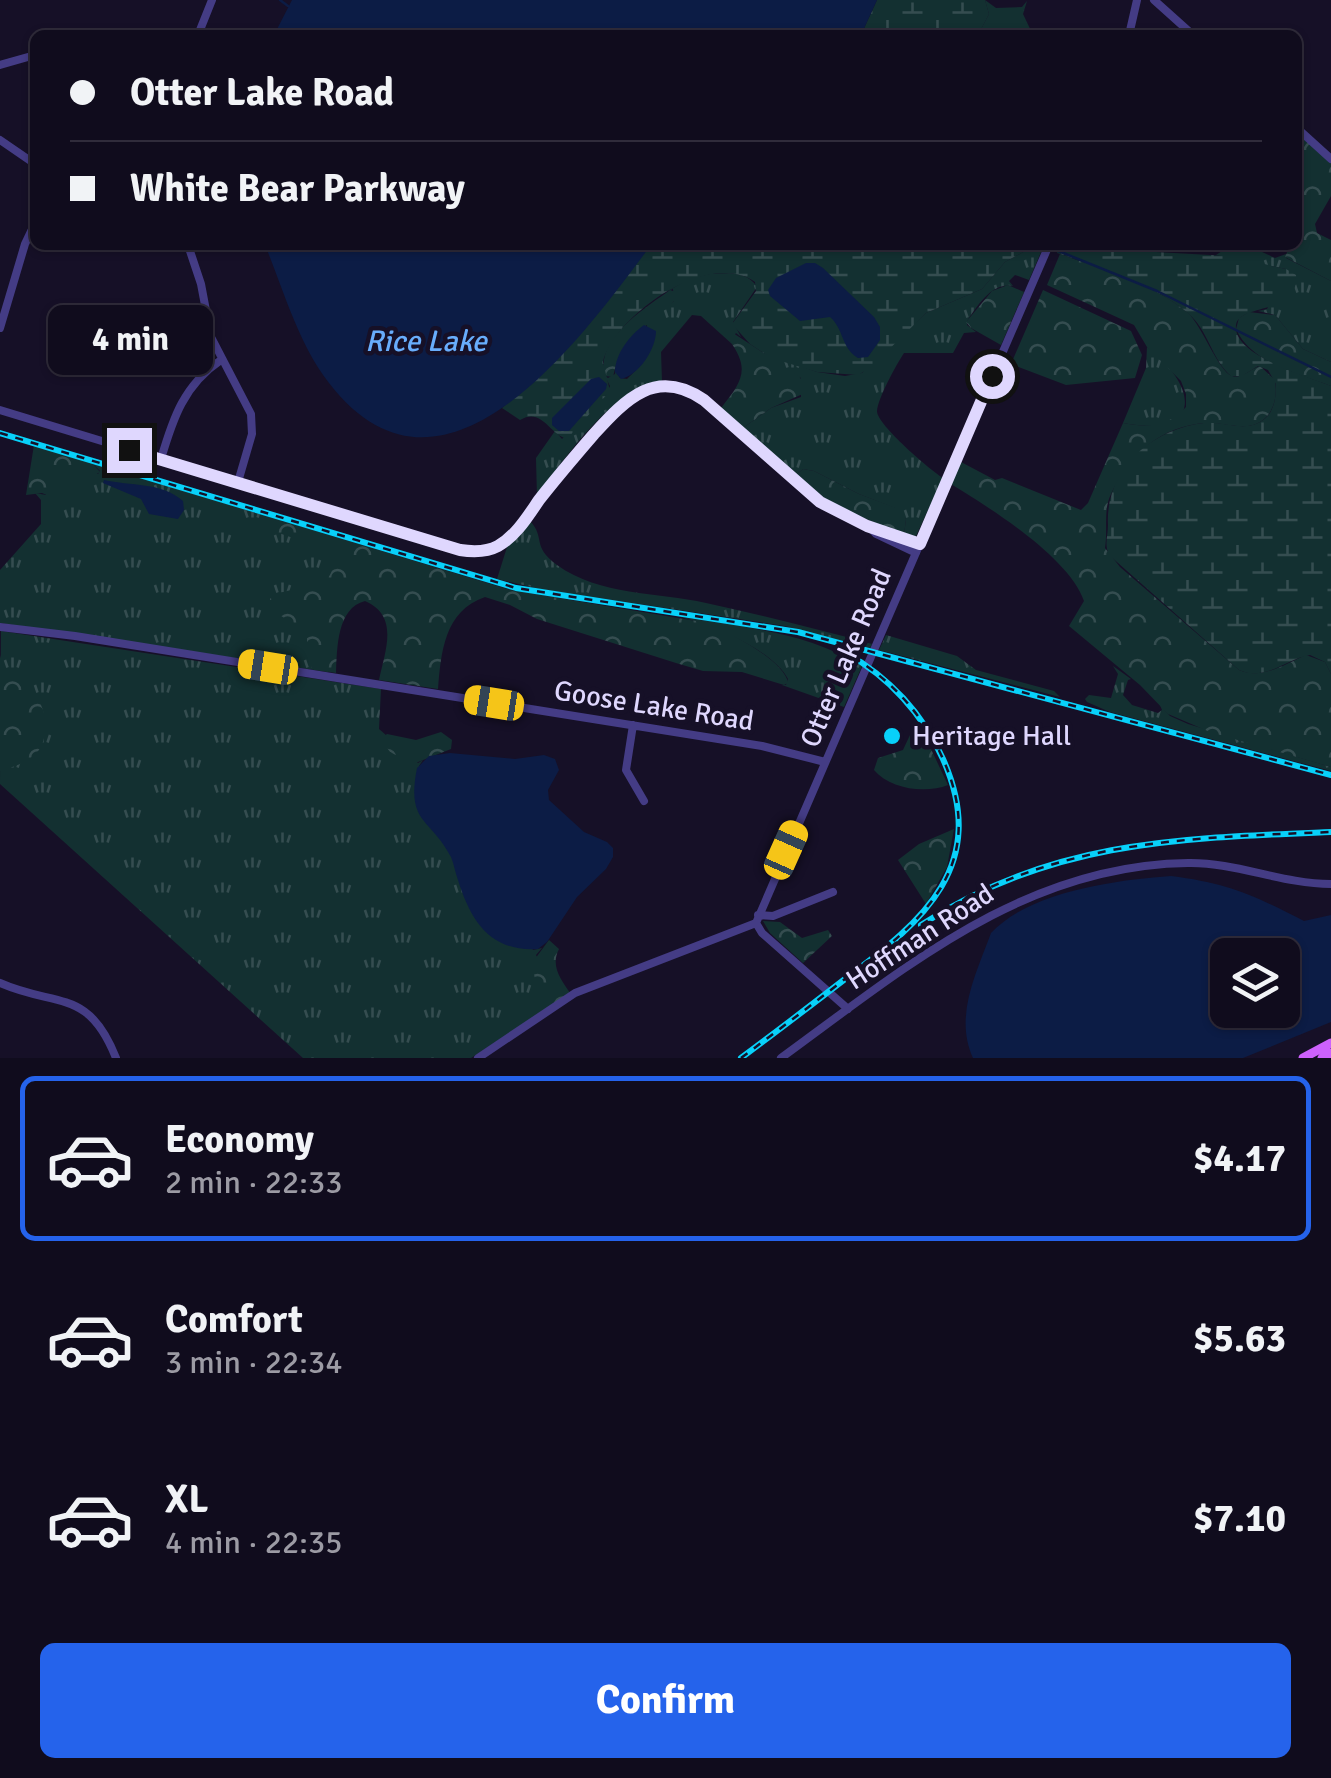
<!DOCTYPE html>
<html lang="en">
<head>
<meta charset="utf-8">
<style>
  body { margin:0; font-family:Signika,sans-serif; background:#1e1a2a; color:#f1f3f6; height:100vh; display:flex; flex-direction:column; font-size:38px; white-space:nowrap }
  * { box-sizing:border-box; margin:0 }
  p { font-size:32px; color:#9c9ba4 }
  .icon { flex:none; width:55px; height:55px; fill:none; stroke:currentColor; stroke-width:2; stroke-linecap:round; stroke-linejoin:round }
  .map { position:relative; height:1058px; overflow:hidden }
  .details { display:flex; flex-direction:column; background:#100c1d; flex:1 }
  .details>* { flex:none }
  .guide { position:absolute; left:30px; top:30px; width:1272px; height:220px; border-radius:15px; box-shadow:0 2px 8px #0004,0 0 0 2px #302c3b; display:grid; align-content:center; height:220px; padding:0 40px; background:#100c1d }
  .controls { position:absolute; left:1210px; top:938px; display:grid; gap:20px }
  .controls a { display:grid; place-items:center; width:90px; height:90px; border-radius:15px; background:#100c1d; box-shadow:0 2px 8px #0004,0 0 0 2px #302c3b; font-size:50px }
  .end { position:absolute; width:45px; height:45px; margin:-22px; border:12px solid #dfd7fe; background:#111; box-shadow:0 0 0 5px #111 }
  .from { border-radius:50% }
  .bubble { position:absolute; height:70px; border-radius:15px; background:#100c1d; box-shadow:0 2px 8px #0004,0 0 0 2px #302c3b; font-size:32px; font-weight:700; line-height:70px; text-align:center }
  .car { position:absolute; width:30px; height:60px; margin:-30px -15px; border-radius:12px; box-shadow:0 0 8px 2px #0007; background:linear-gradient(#f5c518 24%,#345 0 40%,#f5c518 0 76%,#345 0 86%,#f5c518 0) }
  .guide b { display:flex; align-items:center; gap:35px; height:95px; font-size:38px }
  .guide b+b { border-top:2px solid #302c3b }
  .guide i { width:25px; height:25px; background:#f1f3f6 }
  ul { padding:18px 0 0; list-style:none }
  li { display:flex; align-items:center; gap:30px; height:165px; margin:0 20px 15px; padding:0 20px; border:5px solid transparent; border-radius:15px }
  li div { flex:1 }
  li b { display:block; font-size:38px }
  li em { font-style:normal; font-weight:700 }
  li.current { border-color:#2563eb }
  li>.icon { width:90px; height:90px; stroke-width:1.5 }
  .primary-button { display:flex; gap:20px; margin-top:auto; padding:20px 40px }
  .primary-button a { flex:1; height:115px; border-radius:15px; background:#2563eb; color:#fff; font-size:40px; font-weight:700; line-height:115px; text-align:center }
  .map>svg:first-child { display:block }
  .grass { fill:url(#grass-tufts) }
  .forest { fill:url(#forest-crowns) }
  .wetland { fill:url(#wetland-marsh) }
  .water { fill:#0c1c45; fill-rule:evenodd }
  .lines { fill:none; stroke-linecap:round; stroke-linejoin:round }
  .stream { stroke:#0c1c45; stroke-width:2.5 }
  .minor { stroke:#443c85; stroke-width:8 }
  .major { stroke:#cd61fc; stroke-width:9 }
  .rail-casing { stroke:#08d1fa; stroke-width:6 }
  .rail { stroke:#161027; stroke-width:2.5; stroke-dasharray:8; stroke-linecap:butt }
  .route { stroke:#dfd7fe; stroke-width:12 }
  .poi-dot { fill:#08d1fa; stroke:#161027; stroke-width:4 }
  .labels { text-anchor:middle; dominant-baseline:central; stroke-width:9; stroke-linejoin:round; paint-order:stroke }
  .street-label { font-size:28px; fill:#dfd7fe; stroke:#161027 }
  .poi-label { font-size:28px; fill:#dfd7fe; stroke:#161027; text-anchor:start }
  .water-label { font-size:30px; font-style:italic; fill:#68adfc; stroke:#161027 }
</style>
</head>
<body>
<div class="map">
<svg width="1331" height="1058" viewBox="0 0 1331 1058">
  <defs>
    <pattern id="grass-tufts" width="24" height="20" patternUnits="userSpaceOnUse" patternTransform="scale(2.5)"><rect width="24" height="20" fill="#133031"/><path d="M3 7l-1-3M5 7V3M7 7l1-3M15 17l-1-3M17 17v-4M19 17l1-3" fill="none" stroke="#354d50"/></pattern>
    <pattern id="forest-crowns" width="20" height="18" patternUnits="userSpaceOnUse" patternTransform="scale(2.5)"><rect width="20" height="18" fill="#133031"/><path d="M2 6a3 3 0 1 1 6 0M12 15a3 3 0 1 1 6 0" fill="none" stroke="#354d50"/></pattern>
    <pattern id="wetland-marsh" width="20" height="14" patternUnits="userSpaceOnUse" patternTransform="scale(2.5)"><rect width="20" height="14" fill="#133031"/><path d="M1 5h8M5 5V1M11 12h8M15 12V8" fill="none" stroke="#354d50"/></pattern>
  </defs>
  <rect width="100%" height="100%" fill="#161027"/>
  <path class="grass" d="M985 0 996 8 1022 7 1027 1 1023 14 1033 35H978L989 14Z
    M1036 245H1044L1029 280 1015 275 1009 281 1013 286C992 282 978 305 967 321V325L976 332 964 333 953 353H904C896 365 878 398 877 411 876 424 931 471 943 478L916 536 904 535 906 519 895 508 859 494 814 471 803 469 796 475 743 428 771 408 801 397V378L760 352 817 372 845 376 862 373 926 313 982 289 1005 262Z
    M1231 245H1247L1275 258 1286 254V258L1331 281V362L1303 349 1275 315 1258 311 1267 309 1286 269 1216 255Z
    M710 274C727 273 747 271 757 287L733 322 741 337 736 333 730 341 732 344 701 316 692 315 661 352 662 382C612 388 566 457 537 496L536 458 555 431 562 439 606 395 610 386 605 376 608 378 615 374V370L620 378 627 379 641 365 647 325 642 326 674 301 673 289 668 291 689 279Z
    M1147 347C1201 389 1201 438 1123 423L1146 368Z
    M55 461 98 474 100 471 92 463 286 522 281 521 378 560 348 593 328 672 0 623V570L41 524V500L35 493 46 495Z
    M530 521C546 538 531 546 557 565 600 596 657 592 706 603 761 615 817 629 872 644L870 648 785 626 540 589 497 579 508 544Z
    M680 617C744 627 806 632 862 666L844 707 782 685H786L788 679C773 650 711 624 680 617Z
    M1 631 381 689 379 729 418 763 423 760 419 766 533 950 542 948 536 955 560 1000 471 1058H303L0 784Z
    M886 635 957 656 976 670 1054 691 1060 697 879 650Z
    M1113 666 1131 679 1128 680 1123 695 1132 705 1158 713 1162 710 1160 705 1170 716 1188 724 1331 767V771L1110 712 1087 702 1085 699 1089 695 1111 698 1118 674Z"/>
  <path class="forest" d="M1298 132 1331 163V196L1315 224 1317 233 1331 240V281L1285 257 1288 250 1285 245H1298V216L1303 208 1298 200Z
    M1060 254C1102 269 1154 284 1188 313 1202 326 1219 372 1232 376 1242 379 1252 368 1260 366L1275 380C1278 398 1273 419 1253 425 1239 429 1222 422 1206 423 1161 426 1129 454 1111 494 1103 510 1108 530 1105 548L1120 567 1239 670C1262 680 1285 664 1306 655L1325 662 1331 674V767L1210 732 1168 714 1140 685 1069 626 1084 601C1069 557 990 508 951 484L961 462 995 480 1002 478 1081 510 1088 503 1123 423C1147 428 1168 427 1186 407V394L1181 381 1147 347 1134 325 1047 285Z
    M1008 285 1024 292 1001 345 971 328 966 322 992 291Z
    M670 290 676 292 674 301C649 325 621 340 613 377L605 376C594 340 645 308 670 290Z
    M1043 290 1131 331 1142 355 1135 378 1066 385 1011 364Z
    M1249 312 1275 315 1303 349 1331 362V386C1298 373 1252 364 1236 329L1239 318Z
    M733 333 799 376 805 385V393L771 408 743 428 721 408C742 382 751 369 729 340Z
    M34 445 92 463 100 472 95 475 70 473 56 499 42 493 26 495Z
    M803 469 814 471 859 494 899 509 906 519 904 535 833 505 796 475Z
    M277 522H286L511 590 702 622C724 629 785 660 788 683L784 685 742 672 703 671 676 663 537 619 510 605 485 597C444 611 441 653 438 689L379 680C385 651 400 616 365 601 337 608 337 648 336 673L312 669 307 656V633C295 618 274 621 270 599 288 582 330 598 334 562L319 547 273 531 271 527Z
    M0 655C5 678 28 684 40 703 44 710 44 717 45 726 46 756 26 763 0 771Z
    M921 728 948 785C925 794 890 789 874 770L878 758 903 750 910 735Z
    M441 732 452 740 451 749 413 764 390 752 381 739 387 734 416 740Z
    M954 829 947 867 926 904 898 860 919 844Z
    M763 921 780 922 802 938 828 930 832 936 803 963 770 933Z
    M549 940 559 949C550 966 561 980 571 994L547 1008 537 990 532 963Z"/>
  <path class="wetland" d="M877 0H985L989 14 978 35H861Z
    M651 245H1036L1005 262 982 289 926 313 870 368 858 375 817 372 771 358 750 344 732 324 756 291 755 282C709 249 615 315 603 362L610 391 567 439C549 434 542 407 520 420L502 408 561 353Z
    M1058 245H1131L1156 252 1228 256 1286 269 1296 275C1300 315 1239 303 1236 325 1232 356 1310 377 1331 386V674L1325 662 1310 655C1285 659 1266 682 1239 670L1109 555C1104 544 1108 536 1108 525 1105 470 1151 429 1204 423 1222 421 1242 431 1258 423 1274 416 1276 399 1276 384L1268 370 1258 366 1242 376H1231C1213 361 1209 334 1192 317 1162 287 1097 266 1057 253Z"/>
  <path class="water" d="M292 0H877L861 35H274Z
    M265 245H651C582 337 444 532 329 383 298 343 284 291 265 245Z
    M806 263H815L823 268 874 317 880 327V340L868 357 858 358C841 348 844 329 830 317L800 321 770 296 768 290 776 278Z
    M644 325 656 331C656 349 639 375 621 379L615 372C615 354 630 335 644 325Z
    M599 377 607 384 606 389 569 431H559L552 425V418L591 379Z
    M104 480C130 486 162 482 183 501L184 510 178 519 149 514 141 499 103 483Z
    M450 753 515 759 544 755 555 759 559 770 548 790 549 800 584 832 607 842 613 848V857L606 869 577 897 547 942 538 949C491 952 471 922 458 880 455 872 454 864 451 857 430 817 406 824 417 768L429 756Z
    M1171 876C1227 883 1254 895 1304 921L1331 915V1022L1243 1058H973C954 1016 976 974 991 933 1030 891 1117 880 1171 876ZM1228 955H1282V1010H1228Z"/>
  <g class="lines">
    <path class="stream" d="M280 0 288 6
      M1056 250 1157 291 1331 377"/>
    <path class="minor" d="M1154 0 1193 35
      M198 35 212 0
      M1129 35 1137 0
      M0 65 35 55
      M1298 129 1331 159
      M0 140 35 164
      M188 245 201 284 211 337 251 414 252 434 238 482
      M0 328 25 244 35 223
      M0 410 460 550C473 552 487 552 498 546 516 536 528 516 540 499 557 476 575 455 595 433 627 397 658 367 706 402L820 502 867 525 920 544
      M161 459C173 418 184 385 221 360
      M867 525 876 534 916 553
      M0 627 75 636 762 746 825 762
      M633 725 626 770 644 801
      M758 915 773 916 833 892
      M756 923 1049 245
      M756 923 762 933 848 1009
      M0 983C56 1008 88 987 116 1058
      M478 1058 575 993 756 923
      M781 1058C906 967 1025 865 1188 863 1236 862 1282 884 1331 884"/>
    <path class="major" d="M1303 1058 1331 1043
      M1322 1058 1331 1053"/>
    <g class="rail-casing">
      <path id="rail" d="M0 433 516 588 798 632 1331 775
        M921 925C1052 840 1181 838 1331 832
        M741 1058C776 1032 810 1006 845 979 924 921 990 865 943 759 923 714 889 677 846 653"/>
    </g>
    <use href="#rail" class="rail"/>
  </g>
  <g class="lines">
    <path class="route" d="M129 450 460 550C473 552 487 552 498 546 516 536 528 516 539 500 557 477 575 456 594 434 626 399 656 367 704 400L820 502 867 526 920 544 992 376"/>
  </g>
  <circle class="poi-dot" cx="892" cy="736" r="10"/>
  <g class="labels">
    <g class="street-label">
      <text transform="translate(846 658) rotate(-67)">Otter Lake Road</text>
      <text transform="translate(654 706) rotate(9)">Goose Lake Road</text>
      <text transform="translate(920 937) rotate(-33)">Hoffman Road</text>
    </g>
    <g class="poi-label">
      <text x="912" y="736">Heritage Hall</text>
    </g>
    <g class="water-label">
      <text x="426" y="341">Rice Lake</text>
    </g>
  </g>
</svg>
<div class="controls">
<a><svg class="icon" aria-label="layers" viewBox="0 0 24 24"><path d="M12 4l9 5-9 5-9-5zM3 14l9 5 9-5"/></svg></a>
</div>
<i class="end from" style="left:992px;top:376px"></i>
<i class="end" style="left:129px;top:450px"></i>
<div class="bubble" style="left:48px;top:305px;width:165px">4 min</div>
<i class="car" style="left:268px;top:667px;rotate:279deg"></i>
<i class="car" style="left:494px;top:703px;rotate:279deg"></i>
<i class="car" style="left:786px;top:850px;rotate:24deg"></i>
<div class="guide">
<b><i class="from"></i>Otter Lake Road</b>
<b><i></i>White Bear Parkway</b>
</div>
</div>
<section class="details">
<ul>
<li class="current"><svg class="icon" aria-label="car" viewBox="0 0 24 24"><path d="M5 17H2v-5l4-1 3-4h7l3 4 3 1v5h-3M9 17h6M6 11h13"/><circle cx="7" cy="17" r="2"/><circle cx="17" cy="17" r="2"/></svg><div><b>Economy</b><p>2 min · 22:33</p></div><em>$4.17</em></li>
<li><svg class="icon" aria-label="car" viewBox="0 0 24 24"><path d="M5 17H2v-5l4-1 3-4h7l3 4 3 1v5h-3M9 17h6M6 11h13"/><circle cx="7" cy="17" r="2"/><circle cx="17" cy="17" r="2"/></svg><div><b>Comfort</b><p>3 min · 22:34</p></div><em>$5.63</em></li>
<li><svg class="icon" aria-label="car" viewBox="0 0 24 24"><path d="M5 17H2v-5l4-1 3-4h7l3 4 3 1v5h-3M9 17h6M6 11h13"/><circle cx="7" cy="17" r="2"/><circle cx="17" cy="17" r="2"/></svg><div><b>XL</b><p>4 min · 22:35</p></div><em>$7.10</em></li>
</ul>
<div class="primary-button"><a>Confirm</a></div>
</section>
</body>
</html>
